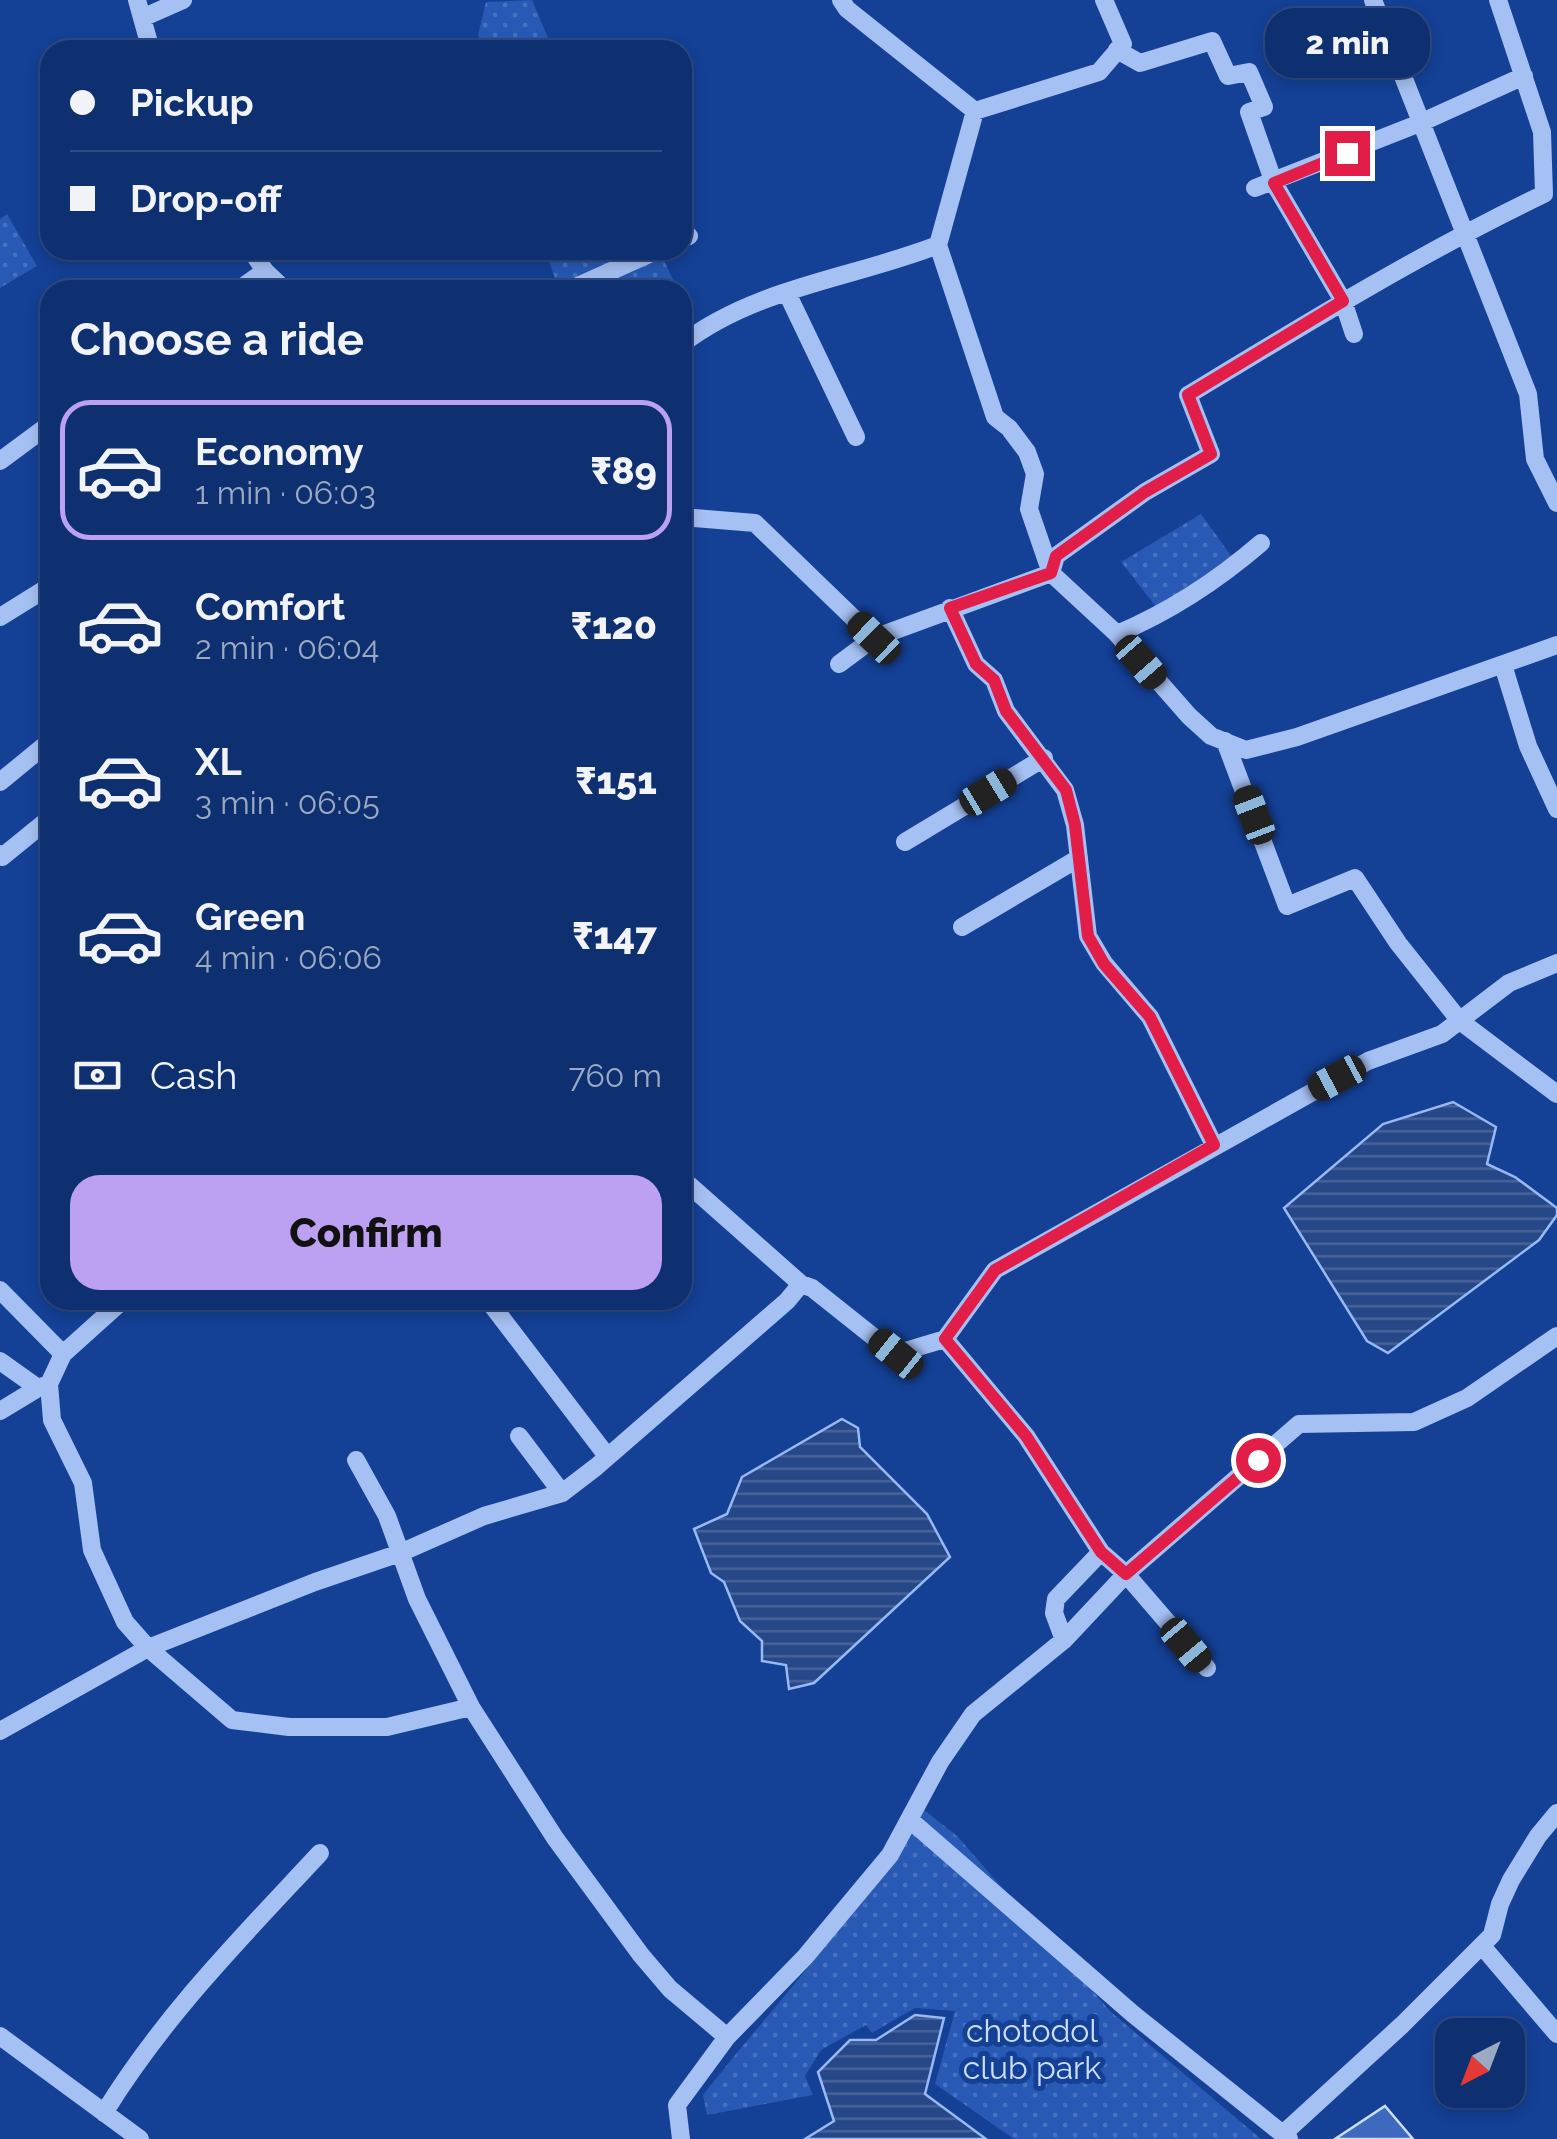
<!DOCTYPE html>
<html lang="en">
<head>
<meta charset="utf-8">
<style>
  body { margin:0; font-family:Raleway,sans-serif; background:#1d3c78; color:#f1f3f6; height:100vh; display:flex; flex-direction:column; font-size:38px; white-space:nowrap }
  * { box-sizing:border-box; margin:0 }
  p { font-size:32px; color:#9ba9c3 }
  .icon { flex:none; width:55px; height:55px; fill:none; stroke:currentColor; stroke-width:2; stroke-linecap:round; stroke-linejoin:round }
  .map { position:relative; flex:1; overflow:hidden }
  .side { position:absolute; left:40px; top:280px; width:652px; height:1030px; display:flex; flex-direction:column; background:#0f3070; border-radius:30px; box-shadow:0 5px 15px #0003,0 0 0 2px #2f4b83 }
  .side>* { flex:none }
  .banner { position:absolute; left:40px; top:40px; width:652px; height:220px; border-radius:30px; box-shadow:0 5px 15px #0003,0 0 0 2px #2f4b83; display:grid; align-content:center; height:220px; padding:0 30px; background:#0f3070 }
  .needle { width:65px; rotate:222deg }
  .tools { position:absolute; left:1435px; top:2018px; display:grid; gap:20px }
  .tools a { display:grid; place-items:center; width:90px; height:90px; border-radius:20px; background:#0f3070; box-shadow:0 5px 15px #0003,0 0 0 2px #2f4b83; font-size:50px }
  .end { position:absolute; width:45px; height:45px; margin:-22px; border:12px solid #e11d48; background:#fff; box-shadow:0 0 0 5px #fff }
  .from { border-radius:50% }
  .bubble { position:absolute; height:70px; border-radius:30px; background:#0f3070; box-shadow:0 5px 15px #0003,0 0 0 2px #2f4b83; font-size:32px; font-weight:800; line-height:70px; text-align:center }
  .car { position:absolute; width:30px; height:60px; margin:-30px -15px; border-radius:12px; box-shadow:0 0 8px 2px #0007; background:linear-gradient(#222 24%,#8ab4d8 0 40%,#222 0 76%,#8ab4d8 0 86%,#222 0) }
  .banner b { display:flex; align-items:center; gap:35px; height:95px; font-size:38px }
  .banner b+b { border-top:2px solid #2f4b83 }
  .banner i { width:25px; height:25px; background:#f1f3f6 }
  ul { padding:0; list-style:none }
  li { display:flex; align-items:center; gap:30px; height:140px; margin:0 20px 15px; padding:0 10px; border:5px solid transparent; border-radius:30px }
  li div { flex:1 }
  li b { display:block; font-size:38px }
  li em { font-style:normal; font-weight:800 }
  li.current { border-color:#bca0f2 }
  li>.icon { width:90px; height:90px; stroke-width:1.5 }
  h2 { padding:0 30px; font-size:45px; line-height:120px }
  .pay { display:flex; align-items:center; gap:25px; height:110px; padding:0 30px; font-size:38px }
  .pay p { margin-inline-start:auto }
  .button { display:flex; gap:20px; margin-top:auto; padding:20px 30px }
  .button a { flex:1; height:115px; border-radius:30px; background:#bca0f2; color:#111; font-size:40px; font-weight:800; line-height:115px; text-align:center }
  .map>svg:first-child { display:block }
  .park { fill:url(#park-dots) }
  .water { fill:url(#water-rules); stroke:#97b9f5; stroke-width:2.5 }
  .building { fill:#3d69be; stroke:#ccdefd; stroke-width:2.5 }
  .lines { fill:none; stroke-linecap:round; stroke-linejoin:round }
  .minor { stroke:#a5c0f2; stroke-width:18 }
  .route { stroke:#e11d48; stroke-width:12 }
  .labels { text-anchor:middle; dominant-baseline:central; stroke-width:10; stroke-linejoin:round; paint-order:stroke }
  .park-label { font-size:32px; fill:#ccdefd; stroke:#144096 }
</style>
</head>
<body>
<div class="map">
<svg width="1557" height="2139" viewBox="0 0 1557 2139">
  <defs>
    <pattern id="park-dots" width="8" height="8" patternUnits="userSpaceOnUse" patternTransform="scale(2.5)"><rect width="8" height="8" fill="#2759b5"/><path d="M2 2h.1M6 6h.1" fill="none" stroke="#4772c0" stroke-width="1.8" stroke-linecap="round"/></pattern>
    <pattern id="water-rules" width="6" height="5" patternUnits="userSpaceOnUse" patternTransform="scale(2.5)"><rect width="6" height="5" fill="#264788"/><path d="M0 2.5h6" fill="none" stroke="#47639a"/></pattern>
  </defs>
  <rect width="100%" height="100%" fill="#144096"/>
  <path class="park" d="M532 0 553 50H484L478 35 486 2Z
    M7 214 37 266 0 288V219Z
    M545 250H659L678 290H559Z
    M1201 514 1232 557 1157 608 1121 562Z
    M918 1805 957 1836 1111 2012 1261 2139H1014L935 2084 955 2011 915 2008 872 2033 866 2025 821 2050 805 2076 813 2095 707 2115 703 2095C778 1999 863 1915 918 1805Z"/>
  <path class="water" d="M1453 1102 1496 1127 1487 1164 1515 1177 1557 1208V1215L1539 1240 1388 1353 1367 1341 1284 1208 1383 1124Z
    M842 1419 858 1428 860 1447 927 1514 950 1557 814 1683 789 1689 786 1665 762 1661V1641L740 1621 724 1582 711 1573 694 1529 727 1514 742 1477Z
    M915 2015 944 2018 925 2094 986 2139H805L834 2121 818 2072 850 2040H876Z"/>
  <path class="building" d="M1385 2106 1413 2139H1335Z"/>
  <g class="lines">
    <path class="minor" d="M137 0 151 50
      M1373 0 1528 394 1535 459 1557 503
      M142 18 183 0
      M1117 50 1140 63 1212 41 1228 76 1249 72 1264 107 1249 112 1274 183 1343 301 1354 334
      M975 111 1099 72 1123 44 1104 0
      M1255 188 1420 123 1524 76
      M682 239 689 236
      M938 245 995 417 1009 428 1027 452 1035 474 1029 509 1051 573 1117 634 1189 716 1211 736 1246 750 1297 737 1557 645
      M251 250 265 271 285 290
      M238 290 265 271
      M569 290 658 250
      M787 293 856 437
      M682 344C756 287 854 278 938 245L975 111 847 9 841 0
      M0 461 50 424
      M682 517 755 523 874 638
      M1051 573 1056 556 1145 492 1211 454 1188 395C1305 324 1421 253 1544 194L1542 132 1498 0
      M950 608 976 664 994 680 1006 711 1065 790 1075 825 1088 936 1104 963 1150 1017 1214 1145
      M0 617 50 586
      M1117 634C1169 612 1218 580 1261 543
      M839 664 874 638 1051 573
      M1503 665 1528 746 1557 809
      M1225 741 1287 906 1355 878 1398 943 1460 1021 1557 1094
      M0 782 50 741
      M905 842 1044 758
      M0 854 2 857 50 818
      M962 927 1079 858
      M682 1174 687 1183 801 1284 812 1288 895 1354 945 1339 995 1270 1368 1061 1442 1034 1509 983 1557 963
      M0 1290 63 1354
      M123 1300 63 1354 49 1384 52 1420 83 1483 92 1550 125 1622 148 1648 232 1720 289 1727H387L471 1707
      M488 1300 607 1456
      M945 1339 1026 1436 1101 1552 1126 1574 1207 1668
      M0 1361 38 1388 49 1384
      M0 1411 38 1388
      M519 1436 562 1493
      M356 1460 387 1516 417 1599 471 1707 555 1838 641 1955 670 1989 727 2037
      M1064 1640 1054 1613 1056 1599 1101 1552
      M0 1731 148 1648 315 1582 400 1553 484 1516 562 1493 596 1467 787 1301 801 1284
      M910 1820 1133 2014 1289 2139
      M1482 1946 1557 2034
      M0 2036 140 2139
      M104 2113C165 2014 241 1938 320 1853
      M1283 2134 1402 2025 1492 1935 1500 1904 1511 1880 1538 1836 1557 1813
      M681 2139 677 2105 727 2037 805 1957 890 1855 940 1762 973 1714 1064 1640 1126 1574 1299 1424 1414 1422 1467 1398 1557 1336"/>
  </g>
  <g class="lines">
    <path class="route" d="M1258 1460 1126 1574 1101 1552 1026 1436 945 1339 995 1270 1214 1145 1150 1017 1104 964 1088 936 1075 825 1066 790 1006 711 994 680 976 664 950 608 1051 573 1056 556 1145 492 1211 454 1188 395 1343 301 1274 183 1347 153"/>
  </g>
  <g class="labels">
    <g class="park-label">
      <text x="1032" y="2030">chotodol<tspan x="1032" dy="37">club park</tspan></text>
    </g>
  </g>
</svg>
<div class="tools">
<a><svg class="needle" viewBox="-14 -14 28 28"><path d="M0-13l5 13h-10z" fill="#e53935"/><path d="M0 13l5-13h-10z" fill="#9ba9c3"/></svg></a>
</div>
<i class="end from" style="left:1258px;top:1460px"></i>
<i class="end" style="left:1347px;top:153px"></i>
<div class="bubble" style="left:1265px;top:8px;width:165px">2 min</div>
<i class="car" style="left:874px;top:638px;rotate:314deg"></i>
<i class="car" style="left:1141px;top:662px;rotate:139deg"></i>
<i class="car" style="left:988px;top:792px;rotate:59deg"></i>
<i class="car" style="left:1254px;top:815px;rotate:339deg"></i>
<i class="car" style="left:1337px;top:1078px;rotate:242deg"></i>
<i class="car" style="left:896px;top:1354px;rotate:309deg"></i>
<i class="car" style="left:1186px;top:1645px;rotate:140deg"></i>
<div class="banner">
<b><i class="from"></i>Pickup</b>
<b><i></i>Drop-off</b>
</div>
<section class="side">
<h2>Choose a ride</h2>
<ul>
<li class="current"><svg class="icon" aria-label="car" viewBox="0 0 24 24"><path d="M5 17H2v-5l4-1 3-4h7l3 4 3 1v5h-3M9 17h6M6 11h13"/><circle cx="7" cy="17" r="2"/><circle cx="17" cy="17" r="2"/></svg><div><b>Economy</b><p>1 min · 06:03</p></div><em>₹89</em></li>
<li><svg class="icon" aria-label="car" viewBox="0 0 24 24"><path d="M5 17H2v-5l4-1 3-4h7l3 4 3 1v5h-3M9 17h6M6 11h13"/><circle cx="7" cy="17" r="2"/><circle cx="17" cy="17" r="2"/></svg><div><b>Comfort</b><p>2 min · 06:04</p></div><em>₹120</em></li>
<li><svg class="icon" aria-label="car" viewBox="0 0 24 24"><path d="M5 17H2v-5l4-1 3-4h7l3 4 3 1v5h-3M9 17h6M6 11h13"/><circle cx="7" cy="17" r="2"/><circle cx="17" cy="17" r="2"/></svg><div><b>XL</b><p>3 min · 06:05</p></div><em>₹151</em></li>
<li><svg class="icon" aria-label="car" viewBox="0 0 24 24"><path d="M5 17H2v-5l4-1 3-4h7l3 4 3 1v5h-3M9 17h6M6 11h13"/><circle cx="7" cy="17" r="2"/><circle cx="17" cy="17" r="2"/></svg><div><b>Green</b><p>4 min · 06:06</p></div><em>₹147</em></li>
</ul>
<div class="pay"><svg class="icon" aria-label="cash" viewBox="0 0 24 24"><path d="M3 7h18v10H3z"/><circle cx="12" cy="12" r="2"/></svg>Cash<p>760 m</p></div>
<div class="button"><a>Confirm</a></div>
</section>
</div>
</body>
</html>
